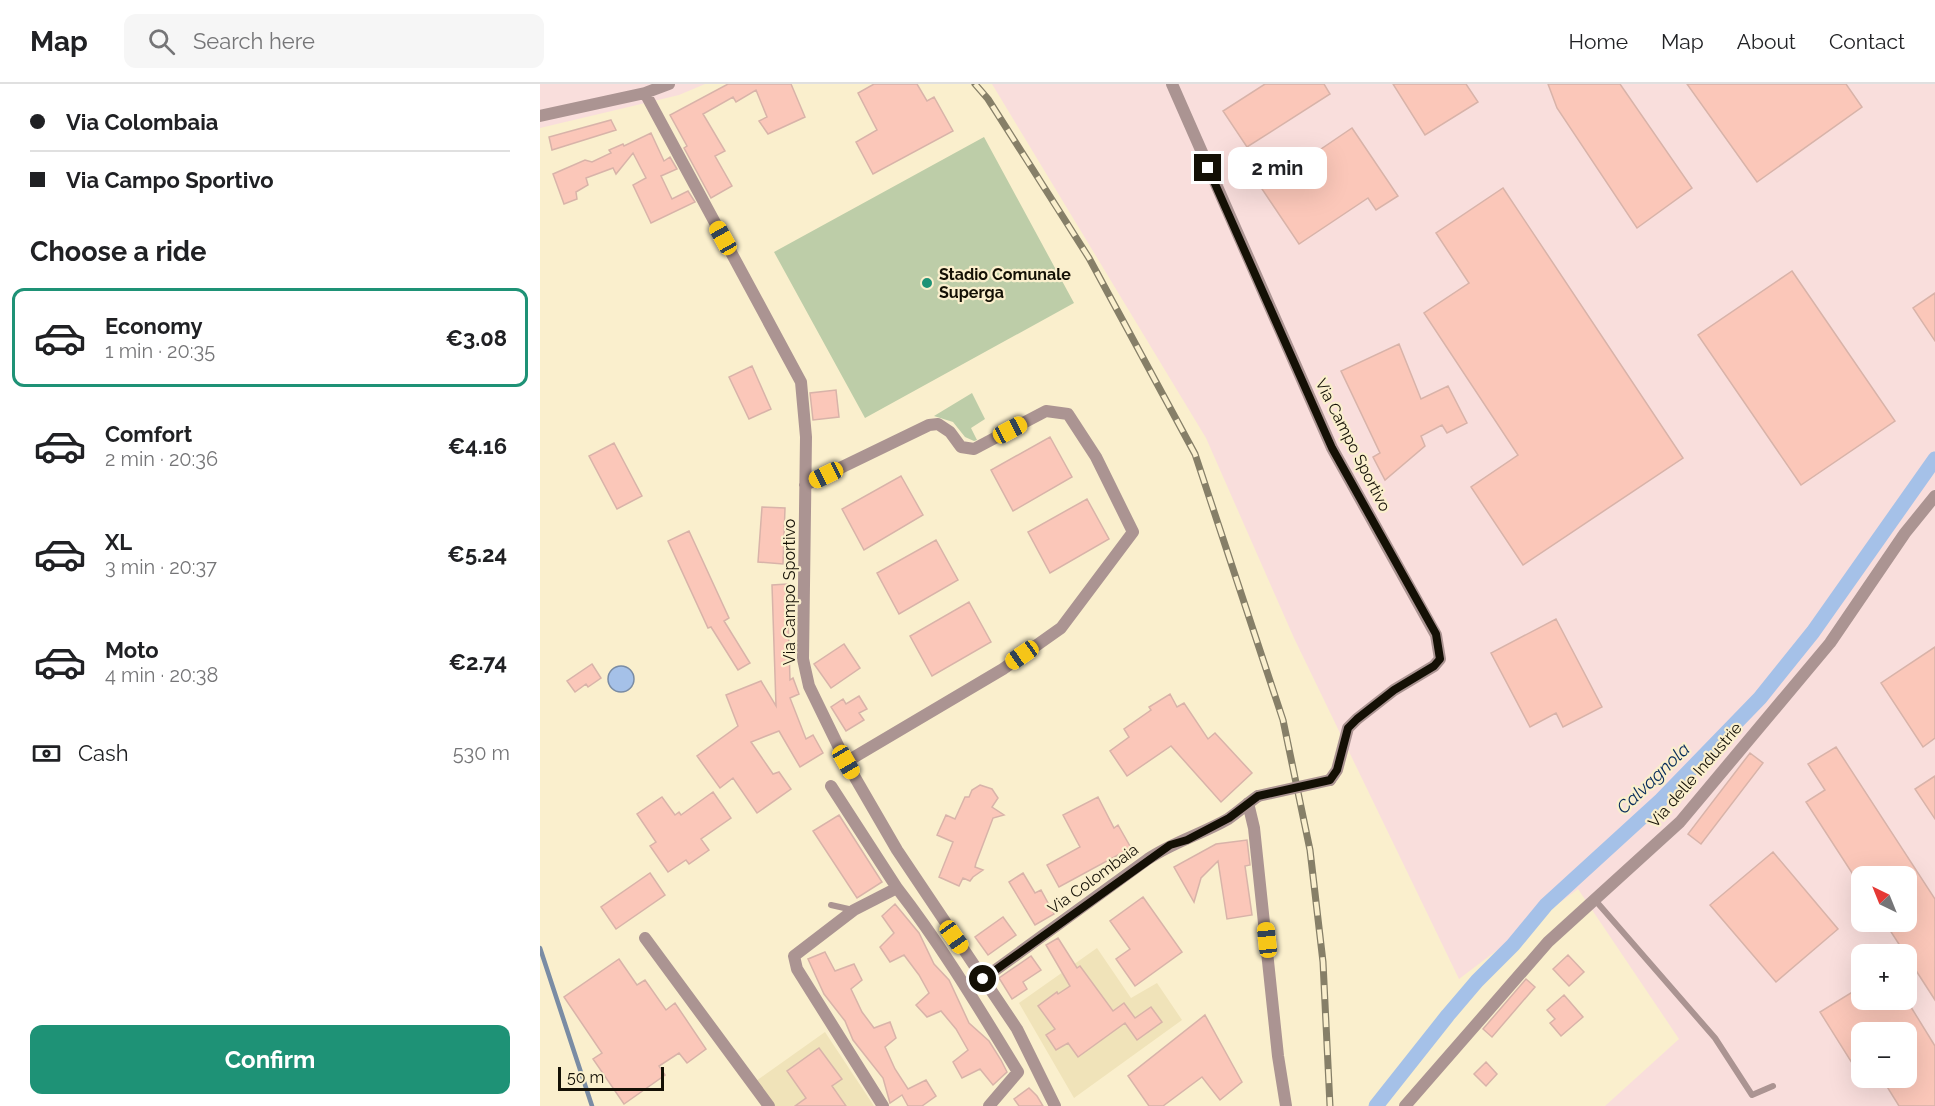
<!DOCTYPE html>
<html lang="en">
<head>
<meta charset="utf-8">
<style>
  body { margin:0; font-family:Raleway,sans-serif; background:#f6f6f6; color:#202124; height:100vh; display:flex; flex-direction:column; font-size:22px; white-space:nowrap }
  * { box-sizing:border-box; margin:0 }
  p { font-size:20px; color:#757577 }
  .icon { flex:none; width:33px; height:33px; fill:none; stroke:currentColor; stroke-width:2; stroke-linecap:round; stroke-linejoin:round }
  .map { position:relative; flex:1; overflow:hidden }
  .sheet { display:flex; flex-direction:column; background:#fff; width:540px }
  .sheet>* { flex:none }
  .banner { display:grid; align-content:center; height:132px; padding:0 30px; background:#fff }
  .needle { width:39px; rotate:317deg }
  .controls { position:absolute; left:1311px; top:782px; display:grid; gap:12px }
  .controls a { display:grid; place-items:center; width:66px; height:66px; border-radius:12px; background:#fff; box-shadow:0 6px 24px #0002; font-size:30px }
  .scale { position:absolute; left:18px; bottom:15px; width:106px; box-sizing:border-box; padding-left:6px; border:3px solid #141005; border-top:0; font-size:16px; line-height:21px; white-space:nowrap; color:#141005; -webkit-text-stroke:4px #faefcd; paint-order:stroke }
  .end { position:absolute; width:27px; height:27px; margin:-14px; border:8px solid #141005; background:#fff; box-shadow:0 0 0 3px #fff }
  .from { border-radius:50% }
  .bubble { position:absolute; height:42px; border-radius:12px; background:#fff; box-shadow:0 6px 24px #0002; font-size:20px; font-weight:700; line-height:42px; text-align:center }
  .car { position:absolute; width:18px; height:36px; margin:-18px -9px; border-radius:8px; box-shadow:0 0 4px 2px #0007; background:linear-gradient(#f5c518 24%,#345 0 40%,#f5c518 0 76%,#345 0 86%,#f5c518 0) }
  .banner b { display:flex; align-items:center; gap:21px; height:57px; font-size:22px }
  .banner b+b { border-top:2px solid #e0e0e0 }
  .banner i { width:15px; height:15px; background:#202124 }
  ul { padding:0; list-style:none }
  li { display:flex; align-items:center; gap:18px; height:99px; margin:0 12px 9px; padding:0 18px; border:3px solid transparent; border-radius:12px }
  li div { flex:1 }
  li b { display:block; font-size:22px }
  li em { font-style:normal; font-weight:700 }
  li.current { border-color:#1e9276 }
  li>.icon { width:54px; height:54px; stroke-width:1.5 }
  h2 { padding:0 30px; font-size:27px; line-height:72px }
  .pay { display:flex; align-items:center; gap:15px; height:66px; padding:0 30px; font-size:22px }
  .pay p { margin-inline-start:auto }
  .action { display:flex; gap:12px; margin-top:auto; padding:12px 30px }
  .action a { flex:1; height:69px; border-radius:12px; background:#1e9276; color:#fff; font-size:24px; font-weight:700; line-height:69px; text-align:center }
  header { display:flex; align-items:center; gap:36px; box-sizing:border-box; height:84px; padding:0 30px; background:#fff; border-bottom:2px solid #e0e0e0 }
  header strong { font-size:28px }
  nav { display:flex; gap:33px; margin-inline-start:auto; font-size:21px }
  .search { width:420px; height:54px; background:#f6f6f6; display:flex; align-items:center; gap:15px; box-sizing:border-box; padding:0 21px; border-radius:12px; color:#757577; font-size:22px }
  main { display:flex; flex:1; min-height:0 }
  .map>svg:first-child { display:block }
  .industrial { fill:#f9dedc; fill-rule:evenodd }
  .built { fill:#f0e3b9 }
  .green { fill:#bdcda8 }
  .water { fill:#a5c1e8; stroke:#7a8ca4; stroke-width:1.5 }
  .lines { fill:none; stroke-linecap:round; stroke-linejoin:round }
  .stream { stroke:#7a8ca4; stroke-width:4.5 }
  .canal { stroke:#a5c1e8; stroke-width:15 }
  .building { fill:#fbc7b9; stroke:#d8b3a9; stroke-width:1.5 }
  .service { stroke:#ab9492; stroke-width:6 }
  .minor { stroke:#ab9492; stroke-width:12 }
  .rail-casing { stroke:#867f68; stroke-width:7 }
  .rail { stroke:#faefcd; stroke-width:4.5; stroke-dasharray:14; stroke-linecap:butt }
  .minor-bridge { stroke:#ab9492; stroke-width:12 }
  .route { stroke:#141005; stroke-width:8 }
  .poi-dot { fill:#1e9276; stroke:#faefcd; stroke-width:2 }
  .labels { text-anchor:middle; dominant-baseline:central; stroke-width:4.5; stroke-linejoin:round; paint-order:stroke }
  .poi-label { font-size:16px; font-weight:bold; fill:#141005; stroke:#faefcd; text-anchor:start }
  .street-label { font-size:16px; fill:#141005; stroke:#faefcd }
  .water-label { font-size:18px; font-style:italic; fill:#062b5a; stroke:#faefcd }
</style>
</head>
<body>
<header>
<strong>Map</strong>
<div class="search"><svg class="icon" aria-label="search" viewBox="0 0 24 24"><circle cx="10" cy="10" r="6"/><path d="M15 15l6 6"/></svg>Search here</div>
<nav><a>Home</a><a>Map</a><a>About</a><a>Contact</a></nav>
</header>
<main>
<section class="sheet">
<div class="banner">
<b><i class="from"></i>Via Colombaia</b>
<b><i></i>Via Campo Sportivo</b>
</div>
<h2>Choose a ride</h2>
<ul>
<li class="current"><svg class="icon" aria-label="car" viewBox="0 0 24 24"><path d="M5 17H2v-5l4-1 3-4h7l3 4 3 1v5h-3M9 17h6M6 11h13"/><circle cx="7" cy="17" r="2"/><circle cx="17" cy="17" r="2"/></svg><div><b>Economy</b><p>1 min · 20:35</p></div><em>€3.08</em></li>
<li><svg class="icon" aria-label="car" viewBox="0 0 24 24"><path d="M5 17H2v-5l4-1 3-4h7l3 4 3 1v5h-3M9 17h6M6 11h13"/><circle cx="7" cy="17" r="2"/><circle cx="17" cy="17" r="2"/></svg><div><b>Comfort</b><p>2 min · 20:36</p></div><em>€4.16</em></li>
<li><svg class="icon" aria-label="car" viewBox="0 0 24 24"><path d="M5 17H2v-5l4-1 3-4h7l3 4 3 1v5h-3M9 17h6M6 11h13"/><circle cx="7" cy="17" r="2"/><circle cx="17" cy="17" r="2"/></svg><div><b>XL</b><p>3 min · 20:37</p></div><em>€5.24</em></li>
<li><svg class="icon" aria-label="car" viewBox="0 0 24 24"><path d="M5 17H2v-5l4-1 3-4h7l3 4 3 1v5h-3M9 17h6M6 11h13"/><circle cx="7" cy="17" r="2"/><circle cx="17" cy="17" r="2"/></svg><div><b>Moto</b><p>4 min · 20:38</p></div><em>€2.74</em></li>
</ul>
<div class="pay"><svg class="icon" aria-label="cash" viewBox="0 0 24 24"><path d="M3 7h18v10H3z"/><circle cx="12" cy="12" r="2"/></svg>Cash<p>530 m</p></div>
<div class="action"><a>Confirm</a></div>
</section>
<div class="map">
<svg width="1395" height="1022" viewBox="0 0 1395 1022">
  <rect width="100%" height="100%" fill="#faefcd"/>
  <path class="industrial" d="M0 0H165L139 11 0 44Z
    M452 0H1395V1022H1065L1139 955 1038 805 919 895 754 554 666 354ZM1322 792H1366V837H1322ZM1322 870H1366V915H1322ZM1322 948H1366V993H1322Z"/>
  <path class="built" d="M557 864 591 914 617 899 642 936 534 1014 479 919Z
    M285 948 334 1022H235L216 997Z"/>
  <path class="green" d="M444 53 534 219 325 334 234 168Z
    M432 309 445 335 431 344 437 356 434 357 425 353 413 338 394 332Z"/>
  <path class="water" d="M68 595a13 13 0 1 1 26 0a13 13 0 1 1-26 0Z"/>
  <g class="lines">
    <path class="stream" d="M0 864 52 1022"/>
    <path class="canal" d="M836 1022 908 931 937 897 973 861 1006 821 1121 716 1220 614 1273 548 1395 375"/>
  </g>
  <path class="building" d="M188 0H251L265 33 228 50 219 37 227 33 216 6 196 18 193 13 163 30 185 67 175 72 192 102 171 114 144 64 147 62 130 31Z
    M334 0H377L387 17 394 13 413 47 333 90 316 58 337 46 318 9Z
    M725 0H784L790 10 707 63 683 27Z
    M853 0H926L938 18 885 51Z
    M1008 0H1080L1152 104 1097 144 1017 24Z
    M1147 0H1306L1322 23 1217 98Z
    M71 36 76 46 12 66 9 53Z
    M812 44 858 112 836 126 828 114 759 160 722 105Z
    M111 49 124 77 130 73 137 85 121 92 132 115 148 107 155 118 111 139 93 101 106 94 93 69 76 90 73 84 46 94 48 101 36 108 37 115 24 120 13 90 45 76 52 78 71 69 69 66 83 60 84 62Z
    M963 104 1143 374 983 481 931 403 978 371 884 229 929 199 896 149Z
    M1252 187 1355 337 1261 401 1158 251Z
    M1395 209V257L1373 224Z
    M859 260 881 315 908 302 927 339 907 349 902 341 881 352 885 362 845 396 833 373 840 369 801 287Z
    M212 282 231 325 209 335 189 293Z
    M296 306 299 333 273 336 270 309Z
    M510 353 532 393 473 427 451 386Z
    M74 359 102 412 77 425 49 372Z
    M361 392 383 431 324 466 302 425Z
    M547 415 569 455 510 489 488 448Z
    M222 423 245 424 243 480 218 478Z
    M149 447 189 534 184 537 210 579 198 586 171 543 168 544 128 457Z
    M396 456 418 496 359 530 337 489Z
    M247 500 250 596 253 594 259 610 250 614 266 655 273 651 283 669 260 683 239 647 211 658 233 690 239 688 251 705 217 729 193 694 180 704 157 672 198 642 186 611 221 597 236 622 232 501Z
    M429 518 451 558 392 592 370 552Z
    M1016 535 1062 623 1023 643 1016 629 990 643 951 569Z
    M304 560 320 584 291 604 274 580Z
    M1395 563V654L1383 663 1341 599Z
    M52 580 61 594 48 603 46 600 35 608 27 597Z
    M630 610 637 623 644 619 668 655 675 649 712 689 681 718 631 662 587 692 570 667 589 653 584 645 611 626 609 623Z
    M319 612 327 625 319 629 324 636 306 647 291 623 303 615 306 620Z
    M1296 663 1395 815V916L1344 837H1366V792H1314L1266 718 1285 706 1268 680Z
    M1210 669 1223 679 1161 760 1148 750Z
    M1395 692V735L1375 705Z
    M440 701 452 705 458 714 452 723 464 731 453 734 436 779 435 783 443 786 433 793 430 797 423 794 419 802 399 793 413 758 397 751 406 731 415 735 425 713H429L432 706Z
    M173 708 191 734 161 755 169 766 149 780 146 776 128 788 110 762 116 758 97 730 122 713 135 731 139 728 141 731Z
    M558 713 574 744 578 741 591 764 519 803 507 781 540 763 523 731Z
    M299 731 342 798 317 814 273 747Z
    M707 756 710 781 705 782 712 831 687 835 678 777 661 794 654 818 634 783 676 760Z
    M1233 768 1298 845 1236 898 1170 821Z
    M110 789 125 811 76 845 61 823Z
    M483 789 495 809 501 806 514 830 495 841 469 798Z
    M603 813 642 868 595 902 576 875 590 865 570 837Z
    M355 820 379 849 394 880 409 896 429 939 449 957 461 976 467 988 453 1001 440 985 422 994 413 978 428 966 416 945 401 927 387 933 376 921 389 909 379 891 364 871 350 878 340 863 354 849 342 832Z
    M463 833 476 851 448 871 435 853Z
    M518 854 537 884 540 882 573 927 584 919 595 934 611 923 622 938 597 956 585 939 538 973 528 959 516 966 506 951 515 945 498 922 517 908 518 910 530 902 506 861Z
    M285 868 295 887 314 880 322 896 311 905 322 928 334 944 350 938 356 954 345 963 355 985 368 1005 386 996 396 1012 382 1022H368L362 1011 350 1019 343 994 313 956 305 937 284 910 268 875Z
    M1028 871 1044 888 1029 902 1013 885Z
    M491 872 501 886 483 898 487 905 472 915 459 894Z
    M79 875 97 901 105 896 126 926 135 919 166 965 147 979 139 969 119 982 125 991 84 1020 53 975 62 969 24 913Z
    M986 895 995 903 952 953 943 945Z
    M1322 902V915H1366L1395 962V1022H1359L1341 993H1366V948H1322V995L1280 928Z
    M1024 911 1043 933 1021 952 1010 939 1015 935 1007 926Z
    M665 931 702 998 680 1016 662 993 623 1022H609L588 992Z
    M279 964 302 995 292 1002 306 1022H255L266 1014 247 987Z
    M946 978 957 990 946 1002 934 990Z
    M489 1004 497 1012 503 1022H479L474 1015Z"/>
  <g class="lines">
    <path class="service" d="M1055 816 1175 954 1212 1011 1233 1002
      M291 821 313 826"/>
    <path class="minor" d="M632 0 792 364 896 551 900 575 894 582 854 606 817 635 808 644 797 686 790 696
      M105 9 261 298 266 353 263 575 269 602 306 678 357 766 477 945 515 1022
      M0 32 105 9 129 0
      M265 401 389 341 398 340 410 348 421 363 434 365 506 327 528 330 556 373 593 448 521 544 463 585 306 678
      M291 702 357 804
      M708 719 714 744 738 972 746 1022
      M105 854 229 1022
      M443 895 608 775C633 758 662 750 688 735 698 728 708 719 718 712
      M343 1022 257 885 254 872 314 826 357 804C402 862 440 926 478 988L449 1022
      M865 1022 1008 858 1140 738 1290 559 1365 449 1395 412"/>
    <g class="rail-casing">
      <path id="rail" d="M435 0 448 15 549 174 655 370 743 636 770 766 783 878 790 1022"/>
    </g>
    <use href="#rail" class="rail"/>
    <path class="minor-bridge" d="M718 712 790 696"/>
  </g>
  <g class="lines">
    <path class="route" d="M443 895 630 761 647 756 689 734 718 712 790 696 797 686 808 644 817 635 854 606 894 582 900 575 896 550 792 364 668 84"/>
  </g>
  <circle class="poi-dot" cx="387" cy="199" r="6"/>
  <g class="labels">
    <g class="poi-label">
      <text x="399" y="190">Stadio Comunale<tspan x="399" dy="18">Superga</tspan></text>
    </g>
    <g class="street-label">
      <text transform="translate(813 361) rotate(63)">Via Campo Sportivo</text>
      <text transform="translate(249 508) rotate(-90)">Via Campo Sportivo</text>
      <text transform="translate(1155 691) rotate(-49)">Via delle Industrie</text>
      <text transform="translate(553 795) rotate(-36)">Via Colombaia</text>
    </g>
    <g class="water-label">
      <text transform="translate(1113 694) rotate(-44)">Calvagnola</text>
    </g>
  </g>
</svg>
<div class="controls">
<a><svg class="needle" viewBox="-14 -14 28 28"><path d="M0-13l5 13h-10z" fill="#e53935"/><path d="M0 13l5-13h-10z" fill="#757577"/></svg></a>
<a>+</a>
<a>−</a>
</div>
<div class="scale">50 m</div>
<i class="end from" style="left:443px;top:895px"></i>
<i class="end" style="left:668px;top:84px"></i>
<div class="bubble" style="left:688px;top:63px;width:99px">2 min</div>
<i class="car" style="left:183px;top:154px;rotate:331deg"></i>
<i class="car" style="left:470px;top:346px;rotate:62deg"></i>
<i class="car" style="left:286px;top:391px;rotate:244deg"></i>
<i class="car" style="left:482px;top:571px;rotate:235deg"></i>
<i class="car" style="left:306px;top:678px;rotate:150deg"></i>
<i class="car" style="left:414px;top:853px;rotate:145deg"></i>
<i class="car" style="left:727px;top:856px;rotate:354deg"></i>
</div>
</main>
</body>
</html>
